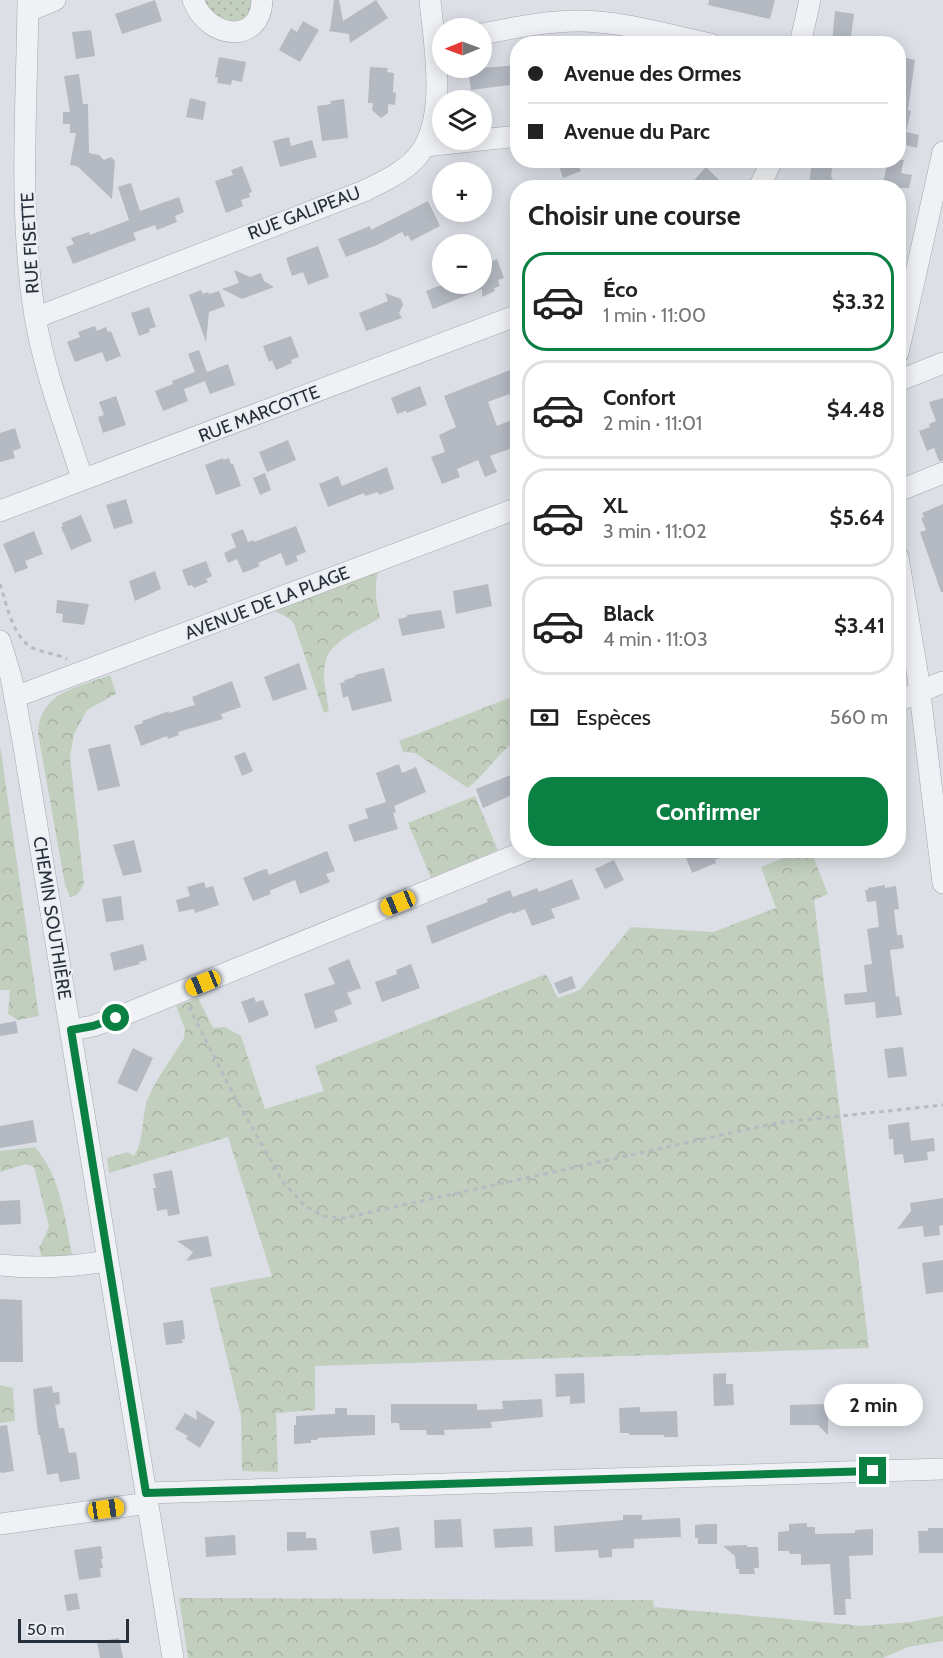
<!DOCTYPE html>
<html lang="fr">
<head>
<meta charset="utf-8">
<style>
  body { margin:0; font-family:Cabin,sans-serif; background:#f6f6f6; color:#222; height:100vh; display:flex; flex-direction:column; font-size:22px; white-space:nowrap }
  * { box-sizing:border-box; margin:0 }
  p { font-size:20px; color:#767676 }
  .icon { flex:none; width:33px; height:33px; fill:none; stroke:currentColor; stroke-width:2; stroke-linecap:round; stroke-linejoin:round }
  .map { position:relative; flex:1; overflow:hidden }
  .side { position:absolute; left:510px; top:180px; width:396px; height:678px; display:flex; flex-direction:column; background:#fff; border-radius:24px; box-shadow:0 3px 15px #0003 }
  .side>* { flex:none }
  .hud { position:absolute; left:510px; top:36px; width:396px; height:132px; border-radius:24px; box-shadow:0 3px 15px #0003; display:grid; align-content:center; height:132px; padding:0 18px; background:#fff }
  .needle { width:39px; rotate:269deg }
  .controls { position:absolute; left:432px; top:18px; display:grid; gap:12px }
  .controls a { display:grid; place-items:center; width:60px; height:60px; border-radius:50%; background:#fff; box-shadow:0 3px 15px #0003; font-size:30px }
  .scale { position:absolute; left:18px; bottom:15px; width:111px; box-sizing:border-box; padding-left:6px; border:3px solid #272f3b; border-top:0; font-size:16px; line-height:21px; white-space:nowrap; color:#272f3b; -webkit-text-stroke:4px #ebeff3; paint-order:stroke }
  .end { position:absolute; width:27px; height:27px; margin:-14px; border:8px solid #0b8043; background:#fff; box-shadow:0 0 0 3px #fff }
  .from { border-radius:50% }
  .bubble { position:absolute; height:42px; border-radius:21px; background:#fff; box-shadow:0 3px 15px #0003; font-size:20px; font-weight:800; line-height:42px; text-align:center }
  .car { position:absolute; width:18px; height:36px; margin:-18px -9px; border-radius:8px; box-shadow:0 0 4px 2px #0007; background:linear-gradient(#f5c518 24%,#345 0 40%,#f5c518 0 76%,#345 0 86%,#f5c518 0) }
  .hud b { display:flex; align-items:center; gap:21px; height:57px; font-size:22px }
  .hud b+b { border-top:2px solid #e0e0e0 }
  .hud i { width:15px; height:15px; background:#222 }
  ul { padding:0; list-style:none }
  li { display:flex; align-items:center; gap:18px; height:99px; margin:0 12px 9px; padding:0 6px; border:3px solid #e0e0e0; border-radius:24px }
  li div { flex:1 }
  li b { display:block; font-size:22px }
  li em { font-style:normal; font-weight:800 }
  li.on { border-color:#0b8043 }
  li>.icon { width:54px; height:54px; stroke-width:1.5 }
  h2 { padding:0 18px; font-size:27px; line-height:72px }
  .pay { display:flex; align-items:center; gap:15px; height:66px; padding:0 18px; font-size:22px }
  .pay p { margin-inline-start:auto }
  .primary-button { display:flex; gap:12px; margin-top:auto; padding:12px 18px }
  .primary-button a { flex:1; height:69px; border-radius:24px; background:#0b8043; color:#fff; font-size:24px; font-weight:800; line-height:69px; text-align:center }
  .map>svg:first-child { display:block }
  .grass { fill:url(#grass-dots) }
  .forest { fill:url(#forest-crowns) }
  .building { fill:#b4b9c2 }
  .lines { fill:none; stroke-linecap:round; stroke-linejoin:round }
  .minor-casing { stroke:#a2a7af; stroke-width:22 }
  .path { stroke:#b7bbc0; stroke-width:3; stroke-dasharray:4.5 4.5; stroke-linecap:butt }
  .minor { stroke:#eff1f4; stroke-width:21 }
  .route { stroke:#0b8043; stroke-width:8 }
  .labels { text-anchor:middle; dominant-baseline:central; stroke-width:4.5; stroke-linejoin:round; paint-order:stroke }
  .street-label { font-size:18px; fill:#272f3b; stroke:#ebeff3 }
</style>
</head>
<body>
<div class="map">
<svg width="943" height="1658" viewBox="0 0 943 1658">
  <defs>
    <pattern id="grass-dots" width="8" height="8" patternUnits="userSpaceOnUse" patternTransform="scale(1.5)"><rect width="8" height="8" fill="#c2cfbe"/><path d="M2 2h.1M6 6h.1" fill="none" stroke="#a7b2a4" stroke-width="1.8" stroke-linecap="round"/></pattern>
    <pattern id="forest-crowns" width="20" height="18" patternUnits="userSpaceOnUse" patternTransform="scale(1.5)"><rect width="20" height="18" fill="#c2cfbe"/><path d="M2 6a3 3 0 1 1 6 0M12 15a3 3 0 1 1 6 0" fill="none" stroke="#a7b2a4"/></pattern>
  </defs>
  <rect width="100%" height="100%" fill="#dce0e6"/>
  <path class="grass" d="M199 0H255C252 18 239 22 223 22Z"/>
  <path class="forest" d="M378 572C374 588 376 602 380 618 363 628 332 640 326 660 321 675 327 696 329 711L324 713 294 624 290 619 273 610Z
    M110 675 116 694 87 710 74 734 70 757 84 884 77 895 70 897 65 885 38 733C41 691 77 688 110 675Z
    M509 698 517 722V739C499 753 486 773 468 788L415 753 403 752 399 741Z
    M0 745 39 1016 18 1020 8 1014 10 990H0Z
    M475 796 498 850 431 878 408 823Z
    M802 851H811L828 894 814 900 869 1348 315 1366V1410L276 1413 278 1472 242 1471 241 1416 210 1288 272 1276 228 1137 109 1173 107 1158 128 1152 134 1156C145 1139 141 1117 148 1098 157 1077 173 1057 184 1038L185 1029 176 1006 198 998 213 1028 225 1027 241 1036 265 1109 324 1091 315 1066 546 974 558 998 580 990 631 927 713 932 776 908 761 867Z
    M35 1147C61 1177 65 1218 72 1255L42 1258 39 1248 49 1227 34 1167 26 1164 0 1172V1151Z
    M0 1385 13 1388 15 1421 0 1423Z
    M179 1598 653 1600 654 1607 863 1626 911 1622 943 1616V1641L908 1647 883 1658H188Z"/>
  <path class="building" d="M155 0 162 21 122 34 115 14Z
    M334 0H339L343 21 376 0 388 18 350 43 349 34 328 31 330 30Z
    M709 0H775L770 19 708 5Z
    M835 11 854 14 850 44H832Z
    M303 21 319 30 300 62 279 50 291 28 297 32Z
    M91 30 95 56 76 59 72 32Z
    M898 56 915 60 908 110 911 111 906 132 919 135 917 148 898 143Z
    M219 57 246 62 242 82 232 80 231 85 217 83 218 77H215Z
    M518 65V84L471 90 468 69Z
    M370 67 388 68 387 72 394 73 393 92 396 93 395 105 388 104V113L381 118 372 110 373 103H368Z
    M79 74 83 104H88L89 153 99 155 104 160 111 157 115 161 112 199 77 166 70 165 76 133H70V124H63V112H70L64 76Z
    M190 98 206 102 203 120 186 117Z
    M344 99 348 138 322 141 317 106 331 104 330 101Z
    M289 137 291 146 312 140 317 157 280 167 273 141Z
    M557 160H576L581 171 563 178Z
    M812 160H834L831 176 837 188 809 185Z
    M888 160H904L901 173 912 175 909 188H882Z
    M242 166 252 192 249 193 250 197 241 200 243 206 226 213 215 181 233 175 231 170Z
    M706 167 727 188H687Z
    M131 183 140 211 179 197 184 212 175 216 177 222 157 230 155 225 133 233 136 240 73 264 66 247 74 244 71 238 89 232 90 235 129 220 118 187Z
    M428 201 440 226 411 241 408 235 405 237 402 232 377 245 346 257 338 239 370 226 371 230Z
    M318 246 329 277 308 285 303 272 292 276 286 258Z
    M482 259 484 265 497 259 504 278 498 280 500 286 494 288 495 291 482 297V289L433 309 426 291 444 284H482Z
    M234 270 250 277 261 273 264 281 274 287 242 299 222 289 239 283Z
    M201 290 203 294 208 292 209 294 219 291 225 306 209 312 206 342 189 295Z
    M385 293 401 299 403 305 399 313 402 318 366 331 359 313 388 301Z
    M149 307 156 327 149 329 150 332 139 336 131 313Z
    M95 326 97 331 106 327 108 332 111 331 121 356 106 362 102 352 75 362 67 342 80 337 78 332Z
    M291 336 299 357 291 360 292 363 276 370 272 360 269 362 263 346Z
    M199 350 207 372 228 364 235 385 210 394 205 381 184 389 188 401 163 411 155 391 173 384 172 381 195 372 188 354Z
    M510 370 511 372 518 370V415L509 394 488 402 497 426 518 417V446L490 456 497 472 485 477 478 460 457 469 460 477 442 484 431 457 445 452 439 435 456 427 444 396Z
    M420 386 427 405 407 413 406 411 397 414 391 398Z
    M116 396 126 425 103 433 98 417 104 415 99 402Z
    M943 398V461H939L934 448 927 451 919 431 930 427 929 424 936 421 929 402Z
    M15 428 21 448 13 451 15 458 0 462V433Z
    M288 440 296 460 267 472 259 452Z
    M223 458V460L229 458 231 464H233L241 486 216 495 205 465Z
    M387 467 394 489 379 495 378 492 365 496 364 493 328 507 319 484 338 476 342 486Z
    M265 473 271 490 260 495 253 478Z
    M126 499 133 523 114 529 106 505Z
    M943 504V592H941L920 532 926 530 921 518 924 517 922 513Z
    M81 515 92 541 71 550 61 527 63 526 62 523Z
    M296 526 306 552 296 556 298 561 286 566 281 553 258 563 260 566 243 573 237 559 228 563 224 553 236 547 231 534 243 529 248 542 254 540V542Z
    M34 531 43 554 25 561 28 568 15 573 3 544Z
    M206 561 212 576 206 579 208 582 194 588 192 585 188 586 182 570Z
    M155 571 161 589 135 601 129 581Z
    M488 584 492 606 456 614 453 591Z
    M57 600 89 604 84 625 62 622 63 614 56 613Z
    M441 610 445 628 402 636 398 619 407 617V615Z
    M299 663 307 689 273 701 264 677Z
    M384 668 392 701 352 711 348 696 343 698 340 683 345 682 344 680 355 677V675Z
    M232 681 241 707 221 714 223 719 178 732 179 735 168 739 167 736 141 746 134 726 143 723 142 721 169 711V713L195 705 192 697Z
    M110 744 120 786 98 791 88 749Z
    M245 752 253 771 242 776 234 756Z
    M399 764 402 773 416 767 426 792 394 806 396 812 393 813 398 829 354 842 348 825 368 818 365 809 386 802 376 773Z
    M518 772V792L483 808 476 789Z
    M134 840 142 872 123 876 113 845Z
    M690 850H737L715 860 716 863 692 873 684 853Z
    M327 851 335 871 326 874 330 882 300 894 295 880 269 891 271 894 253 901 243 878 262 870 267 869 269 875Z
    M614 860 624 880 605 889 595 869Z
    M572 879 580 899 551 909 555 918 532 926 525 909 513 914 512 912 432 944 426 926 488 902 487 899 510 890 513 897 537 888 539 892Z
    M204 882 206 888 213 886 219 905 195 913 194 909 179 912 176 900 190 896 187 887Z
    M885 885V888L896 886 899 909 894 910 897 935H902L904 948 890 950 896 997 899 996 902 1015 876 1018 875 1002 845 1005 844 994 867 992 864 965 872 964 867 929 879 927 876 901 867 902 865 890H868V888Z
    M121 896 124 920 106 922 102 899Z
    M143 944 147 960 139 962 140 964 114 971 110 953Z
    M349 959 361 988 347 993 352 1004 334 1011 338 1021 315 1029 304 994 335 984 328 968Z
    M411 964 420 988 382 1002 375 982 397 974 396 970Z
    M572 976 576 988 559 994 554 983Z
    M254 997 256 1002 263 1000 269 1015 249 1023 241 1002Z
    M16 1021 18 1033 0 1036V1024Z
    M903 1047 907 1076 888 1078 884 1049Z
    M133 1048 153 1058 137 1092 117 1083Z
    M33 1120 37 1142 0 1148V1126Z
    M909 1122 911 1141 934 1138 935 1151 927 1152 928 1160 904 1163 903 1154 894 1155 893 1139H889L888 1125Z
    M172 1170 180 1214 168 1216 167 1209 157 1211 153 1188H156L153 1174Z
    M943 1198V1225L939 1226 940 1235 924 1237 923 1226 897 1229 911 1211 910 1203Z
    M20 1200 21 1224 0 1225V1201Z
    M208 1236 212 1256 186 1261 193 1252 177 1241Z
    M943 1260V1292L926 1294 922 1263Z
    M0 1299 22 1300 23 1362H0Z
    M183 1320 185 1339H182L183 1343 166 1345 163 1323Z
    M584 1373 585 1403 570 1404V1396L556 1397 555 1374Z
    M726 1373V1384H733L734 1405 714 1406 713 1374Z
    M52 1386 53 1393 59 1392 60 1404 55 1405 59 1428H64L69 1453 76 1452 80 1479 60 1482 58 1473 47 1475 40 1435H38L33 1389Z
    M542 1399 543 1417 491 1422 492 1428 444 1430 445 1435H427L426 1430H400L399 1423H391V1404H477V1410L503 1409 502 1401Z
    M827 1404 831 1408 828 1416V1435L818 1425H790V1405Z
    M640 1407V1412L677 1411 678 1437H664V1435H629V1433H620L619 1408Z
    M335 1408H347V1415H375V1435L317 1438 318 1440H311V1443L294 1444V1425H296V1416L335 1414Z
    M196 1410 215 1422 200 1448 186 1439 188 1436 175 1429 185 1413 197 1420Z
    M7 1425 14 1471 2 1473 0 1472V1426Z
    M623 1515H642V1520L680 1518 681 1537 634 1539V1548L612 1549V1557L599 1558 598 1550 555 1552 554 1526 623 1520Z
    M461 1519 463 1547 435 1548 434 1520Z
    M807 1523V1527H815V1534L855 1533V1530L873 1529V1555L849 1556 851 1599H845L846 1615H834L830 1564 801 1565V1554H790L789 1551H778V1532L789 1531V1524Z
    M708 1524H717V1544H698V1538H695V1525Z
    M399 1527 402 1550 373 1554 370 1531Z
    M532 1527 533 1546 495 1548 493 1529Z
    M928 1528H943V1553H919L918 1531H928Z
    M287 1532H306V1538H316L317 1550 287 1551Z
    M235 1535 236 1555 206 1557 205 1537Z
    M747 1545V1547H758L759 1568H754L755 1574H739V1569H736L735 1556 723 1546Z
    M101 1546 103 1559H101L103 1568H100L101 1577 79 1580 74 1550Z
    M77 1593 80 1609 67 1611 64 1595Z
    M119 1638 123 1658H100L97 1642Z"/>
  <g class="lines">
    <g class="minor-casing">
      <path id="minor" d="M28 0C27 104 18 212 35 316 44 371 65 425 82 478
        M193 0C208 40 261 45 262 0
        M28 11 55 0
        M482 34C513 28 546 21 578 21 622 21 667 35 711 44
        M800 44 810 0
        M425 146 518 136
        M759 188 772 160
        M35 318 364 191C382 182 403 173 417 157 449 120 434 44 430 0
        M898 353 943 152
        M898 381 943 363
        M898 491 943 473
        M0 511 518 315
        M898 557 918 677 943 883
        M0 641 11 677 24 747 173 1658
        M15 697 518 508
        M898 701 943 682
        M71 1030 93 1026 116 1018 528 850
        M0 1265C36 1269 71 1267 107 1261
        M146 1493 943 1469
        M0 1524 148 1503"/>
    </g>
    <path class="path" d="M0 584C7 605 13 640 35 649 45 653 57 654 67 659
      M189 1007 231 1090 283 1182 305 1206 323 1216 344 1218 776 1123 943 1105"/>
    <use href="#minor" class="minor"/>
  </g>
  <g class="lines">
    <path class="route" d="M116 1018 93 1026 71 1030 146 1493 873 1471"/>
  </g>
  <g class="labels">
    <g class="street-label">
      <text transform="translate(304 213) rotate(-21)">RUE GALIPEAU</text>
      <text transform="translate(30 243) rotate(-93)">RUE FISETTE</text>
      <text transform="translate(259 414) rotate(-21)">RUE MARCOTTE</text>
      <text transform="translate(267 603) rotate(-21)">AVENUE DE LA PLAGE</text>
      <text transform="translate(52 918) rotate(81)">CHEMIN SOUTHIÈRE</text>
    </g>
  </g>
</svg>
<div class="controls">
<a><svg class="needle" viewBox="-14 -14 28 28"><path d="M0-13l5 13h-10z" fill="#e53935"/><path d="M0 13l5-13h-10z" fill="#767676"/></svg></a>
<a><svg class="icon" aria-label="layers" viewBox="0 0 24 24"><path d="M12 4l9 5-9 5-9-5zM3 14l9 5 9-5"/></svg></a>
<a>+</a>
<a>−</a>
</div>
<div class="scale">50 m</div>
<i class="end from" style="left:116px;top:1018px"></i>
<i class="end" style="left:873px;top:1471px"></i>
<div class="bubble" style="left:824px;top:1384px;width:99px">2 min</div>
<i class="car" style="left:398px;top:903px;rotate:248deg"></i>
<i class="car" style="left:203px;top:983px;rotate:248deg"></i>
<i class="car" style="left:106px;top:1509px;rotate:82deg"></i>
<div class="hud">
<b><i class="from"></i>Avenue des Ormes</b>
<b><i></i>Avenue du Parc</b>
</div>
<section class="side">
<h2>Choisir une course</h2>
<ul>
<li class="on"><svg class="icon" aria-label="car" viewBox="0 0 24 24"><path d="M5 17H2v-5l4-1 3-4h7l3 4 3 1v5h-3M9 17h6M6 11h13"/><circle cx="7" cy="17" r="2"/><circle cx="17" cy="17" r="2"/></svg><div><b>Éco</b><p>1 min · 11:00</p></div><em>$3.32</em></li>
<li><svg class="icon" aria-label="car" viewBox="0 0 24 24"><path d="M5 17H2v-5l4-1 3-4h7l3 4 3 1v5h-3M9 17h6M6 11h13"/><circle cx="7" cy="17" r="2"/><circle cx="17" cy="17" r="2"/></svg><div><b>Confort</b><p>2 min · 11:01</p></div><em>$4.48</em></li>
<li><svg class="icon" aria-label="car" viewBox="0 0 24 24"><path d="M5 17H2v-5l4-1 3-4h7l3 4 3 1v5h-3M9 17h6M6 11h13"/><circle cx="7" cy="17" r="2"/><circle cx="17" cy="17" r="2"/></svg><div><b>XL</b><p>3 min · 11:02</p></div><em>$5.64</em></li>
<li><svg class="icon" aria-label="car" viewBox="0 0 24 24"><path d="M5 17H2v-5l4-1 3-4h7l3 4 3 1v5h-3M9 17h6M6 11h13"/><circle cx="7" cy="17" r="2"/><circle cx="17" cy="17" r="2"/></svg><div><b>Black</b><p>4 min · 11:03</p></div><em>$3.41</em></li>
</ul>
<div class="pay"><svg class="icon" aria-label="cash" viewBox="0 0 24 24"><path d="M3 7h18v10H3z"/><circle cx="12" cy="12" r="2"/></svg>Espèces<p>560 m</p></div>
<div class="primary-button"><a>Confirmer</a></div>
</section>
</div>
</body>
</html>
